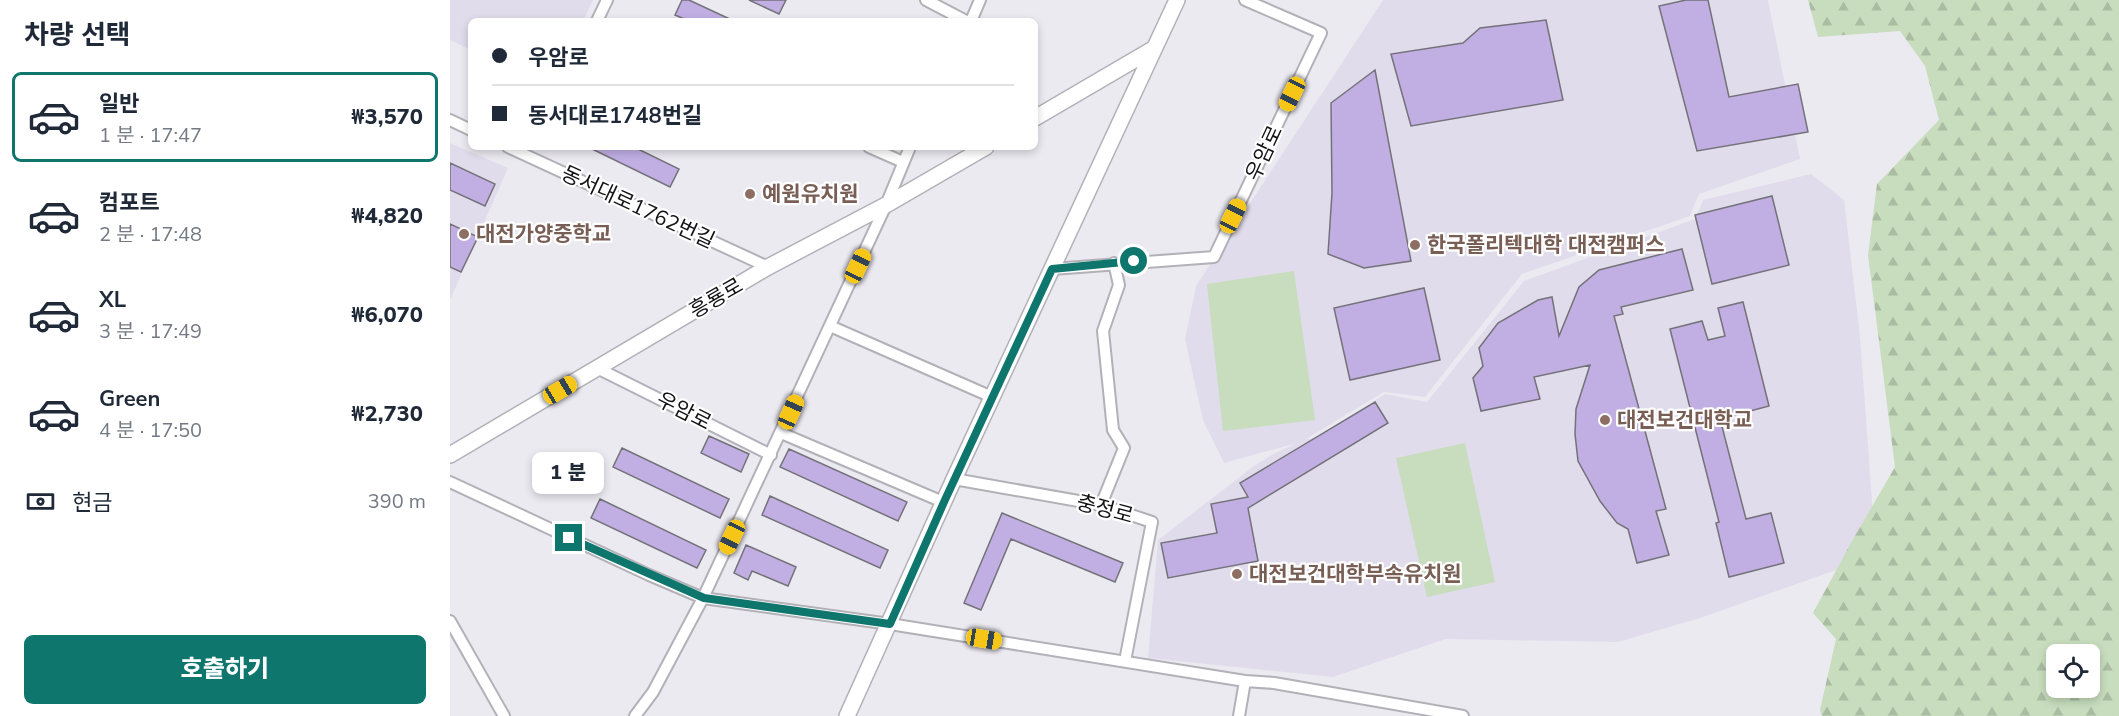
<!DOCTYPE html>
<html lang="ko">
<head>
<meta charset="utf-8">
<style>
  body { margin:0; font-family:"Nunito Sans","Noto Sans KR",sans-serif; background:#f2f2f3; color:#1f2937; height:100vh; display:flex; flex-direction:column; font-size:22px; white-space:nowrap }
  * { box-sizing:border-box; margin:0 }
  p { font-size:20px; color:#747a83 }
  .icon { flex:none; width:33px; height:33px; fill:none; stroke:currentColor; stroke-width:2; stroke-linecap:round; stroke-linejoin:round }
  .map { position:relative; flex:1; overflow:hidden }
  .details { display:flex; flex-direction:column; background:#fff; width:450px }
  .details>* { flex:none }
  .guide { position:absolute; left:18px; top:18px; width:570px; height:132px; border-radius:9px; box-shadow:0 3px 9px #0003; display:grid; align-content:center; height:132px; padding:0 24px; background:#fff }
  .tools { position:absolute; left:1596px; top:644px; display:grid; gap:12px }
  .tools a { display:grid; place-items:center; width:54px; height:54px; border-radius:9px; background:#fff; box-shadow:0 3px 9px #0003; font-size:30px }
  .end { position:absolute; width:27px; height:27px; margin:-14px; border:8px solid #0f766e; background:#fff; box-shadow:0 0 0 3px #fff }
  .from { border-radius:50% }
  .bubble { position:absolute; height:42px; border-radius:9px; background:#fff; box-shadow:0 3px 9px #0003; font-size:20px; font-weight:800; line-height:42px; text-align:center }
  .car { position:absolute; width:18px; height:36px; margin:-18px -9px; border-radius:8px; box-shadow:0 0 4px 2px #0007; background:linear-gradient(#f5c518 24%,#345 0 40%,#f5c518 0 76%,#345 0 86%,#f5c518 0) }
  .guide b { display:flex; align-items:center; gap:21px; height:57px; font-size:22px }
  .guide b+b { border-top:2px solid #e0e1e3 }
  .guide i { width:15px; height:15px; background:#1f2937 }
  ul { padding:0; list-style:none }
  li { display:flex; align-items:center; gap:18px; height:90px; margin:0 12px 9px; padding:0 12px; border:3px solid transparent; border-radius:9px }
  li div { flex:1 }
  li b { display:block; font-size:22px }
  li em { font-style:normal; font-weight:800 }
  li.on { border-color:#0f766e }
  li>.icon { width:54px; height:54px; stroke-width:1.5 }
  h2 { padding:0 24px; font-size:27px; line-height:72px }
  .pay { display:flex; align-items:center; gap:15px; height:66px; padding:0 24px; font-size:22px }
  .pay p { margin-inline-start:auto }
  .action { display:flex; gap:12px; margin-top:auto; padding:12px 24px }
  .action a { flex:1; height:69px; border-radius:9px; background:#0f766e; color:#fff; font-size:24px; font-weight:800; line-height:69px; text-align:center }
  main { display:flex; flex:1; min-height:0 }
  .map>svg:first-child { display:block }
  .built { fill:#e0dceb }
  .grass { fill:#c7ddbd }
  .forest { fill:url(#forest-firs); fill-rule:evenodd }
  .building { fill:#c1afe4; stroke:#747279; stroke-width:1.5 }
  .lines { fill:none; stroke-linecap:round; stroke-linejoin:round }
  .minor-casing { stroke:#b3b1b8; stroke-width:14 }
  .secondary-casing { stroke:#b3b1b8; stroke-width:18 }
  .minor { stroke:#fff; stroke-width:10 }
  .secondary { stroke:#fff; stroke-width:15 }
  .route { stroke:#0f766e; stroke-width:8 }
  .education-dot { fill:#8d6e63; stroke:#fff; stroke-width:2 }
  .labels { text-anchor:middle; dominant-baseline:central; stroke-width:4.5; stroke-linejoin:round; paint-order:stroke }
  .street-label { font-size:21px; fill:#131215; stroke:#fff }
  .education-label { font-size:21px; font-weight:bold; fill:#785e54; stroke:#fff; text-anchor:start }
</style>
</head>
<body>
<main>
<section class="details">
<h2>차량 선택</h2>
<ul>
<li class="on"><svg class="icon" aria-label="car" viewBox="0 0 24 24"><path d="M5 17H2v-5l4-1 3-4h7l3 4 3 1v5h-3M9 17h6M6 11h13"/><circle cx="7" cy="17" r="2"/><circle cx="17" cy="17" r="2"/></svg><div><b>일반</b><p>1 분 · 17:47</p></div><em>₩3,570</em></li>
<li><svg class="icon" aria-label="car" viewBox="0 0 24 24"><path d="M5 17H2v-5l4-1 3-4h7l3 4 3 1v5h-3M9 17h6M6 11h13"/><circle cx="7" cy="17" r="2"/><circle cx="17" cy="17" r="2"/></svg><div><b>컴포트</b><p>2 분 · 17:48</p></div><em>₩4,820</em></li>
<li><svg class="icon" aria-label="car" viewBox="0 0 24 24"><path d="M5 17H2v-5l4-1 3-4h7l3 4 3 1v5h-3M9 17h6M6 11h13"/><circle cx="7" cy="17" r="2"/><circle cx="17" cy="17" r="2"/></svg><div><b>XL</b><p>3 분 · 17:49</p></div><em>₩6,070</em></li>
<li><svg class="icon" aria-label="car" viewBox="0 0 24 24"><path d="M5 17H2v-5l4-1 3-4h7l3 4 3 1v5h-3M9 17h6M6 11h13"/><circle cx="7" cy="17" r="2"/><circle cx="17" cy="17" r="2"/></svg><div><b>Green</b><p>4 분 · 17:50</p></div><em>₩2,730</em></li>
</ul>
<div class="pay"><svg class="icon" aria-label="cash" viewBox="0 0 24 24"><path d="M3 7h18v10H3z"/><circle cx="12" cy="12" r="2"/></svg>현금<p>390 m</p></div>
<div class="action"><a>호출하기</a></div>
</section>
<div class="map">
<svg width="1669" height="716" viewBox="0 0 1669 716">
  <defs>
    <pattern id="forest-firs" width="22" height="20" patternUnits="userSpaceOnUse" patternTransform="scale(1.5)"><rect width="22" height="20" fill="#c7ddbd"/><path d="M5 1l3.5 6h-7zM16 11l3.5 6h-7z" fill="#aabda2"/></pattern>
  </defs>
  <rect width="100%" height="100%" fill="#eceaf1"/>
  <path class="built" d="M0 0H143L133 21H21V50L0 40Z
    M933 0H1318L1350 159 1249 194 1240 216 1072 274 975 397 934 392 856 439 866 438 935 394 977 402 1074 281 1245 219 1253 200 1361 174 1394 200 1410 336 1426 556 1250 618 1168 642 996 639 883 677 698 658 708 540 804 466 825 453 847 443 774 463 753 420 735 339 746 286Z
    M0 143 58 168 0 300Z"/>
  <path class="grass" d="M844 271 865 420 773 431 757 284Z
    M1015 443 1045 582 977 597 946 458Z"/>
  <path class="forest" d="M1358 0H1669V716H1372L1370 710 1386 639 1363 613 1402 541 1445 467 1418 255 1427 184 1489 120 1475 66 1450 31 1368 37ZM1606 654H1640V687H1606Z"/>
  <path class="building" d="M232 0H239L284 21H239L225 15Z
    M299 0H336L329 14Z
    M1236 0H1258L1279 97 1348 84 1358 132 1247 151 1209 6Z
    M1096 20 1113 100 961 126 941 54 1013 43 1030 28Z
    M925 70 961 261 914 268 878 254 882 193 881 103Z
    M138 147H184L229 169 220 187Z
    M0 163 45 184 35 206 0 190Z
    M1322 196 1339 265 1262 284 1245 215Z
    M0 224 28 237 11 272 0 267Z
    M1232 249 1243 290 1171 307 1173 314 1164 316 1216 509 1206 511 1219 555 1187 563 1178 529 1167 523 1150 501 1128 461 1125 434 1126 409 1140 365 1084 377 1090 399 1031 411 1023 378 1033 366 1029 348 1048 323 1088 300 1102 297 1109 336 1129 287 1149 270Z
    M974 288 990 360 900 380 884 308Z
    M1293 302 1319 406 1270 419 1296 519 1321 513 1334 563 1279 577 1266 523 1269 522 1220 329 1252 321 1258 340 1275 336 1268 308Z
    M925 402 938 423 798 508 808 561 718 578 711 543 767 533 761 504 798 497 790 483Z
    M259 436 299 454 291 472 251 453Z
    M172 448 279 499 270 518 163 467Z
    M339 449 457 502 448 521 330 467Z
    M320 496 438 550 430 568 312 515Z
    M150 499 256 550 247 568 141 518Z
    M552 513 673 563 665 582 561 539 531 610 514 603Z
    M296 545 346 567 338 586 302 571 298 580 284 573Z"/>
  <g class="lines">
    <g class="minor-casing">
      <path id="minor" d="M476 0 516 21
        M147 21 157 0
        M521 21 530 0
        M0 120 21 130
        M58 147 318 267
        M419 147 453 162
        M602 269 764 257 871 33 795 0
        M380 326 542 397
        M147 368 321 455
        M331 433 493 502
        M504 479 651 505 702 522 675 661
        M0 482 199 575 253 598 440 624 795 681 824 683 1013 716
        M651 505 674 448 663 430 653 331 669 285 664 263
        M0 621 54 716
        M185 716 203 692 253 598 436 205 460 147
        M789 716 795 681"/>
    </g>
    <g class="secondary-casing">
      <path id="secondary" d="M585 118 703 49
        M0 455 318 267 436 205 536 147
        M397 716 504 479 727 0"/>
    </g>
    <use href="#minor" class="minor"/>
    <use href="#secondary" class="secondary"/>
  </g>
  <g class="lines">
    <path class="route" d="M119 538 254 598 440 624 494 502 602 269 684 261"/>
  </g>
  <g class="education-dot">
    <circle cx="300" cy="194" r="6"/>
    <circle cx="14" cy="234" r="6"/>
    <circle cx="965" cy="245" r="6"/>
    <circle cx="1155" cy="420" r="6"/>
    <circle cx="787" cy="574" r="6"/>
  </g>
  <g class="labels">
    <g class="street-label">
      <text transform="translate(814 153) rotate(-65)">우암로</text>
      <text transform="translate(188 207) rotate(25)">동서대로1762번길</text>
      <text transform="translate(266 298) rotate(-30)">흥룡로</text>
      <text transform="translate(234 411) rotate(27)">우암로</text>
      <text transform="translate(655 509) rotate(15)">충정로</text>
    </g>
    <g class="education-label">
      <text x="312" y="194">예원유치원</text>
      <text x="26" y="234">대전가양중학교</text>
      <text x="977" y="245">한국폴리텍대학 대전캠퍼스</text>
      <text x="1167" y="420">대전보건대학교</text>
      <text x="799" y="574">대전보건대학부속유치원</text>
    </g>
  </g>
</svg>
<div class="tools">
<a><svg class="icon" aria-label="locate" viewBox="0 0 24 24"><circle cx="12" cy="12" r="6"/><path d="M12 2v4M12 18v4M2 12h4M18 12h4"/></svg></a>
</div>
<i class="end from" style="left:684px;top:261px"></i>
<i class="end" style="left:119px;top:538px"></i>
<div class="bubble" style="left:82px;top:452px;width:72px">1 분</div>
<i class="car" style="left:842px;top:94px;rotate:206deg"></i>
<i class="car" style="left:783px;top:216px;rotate:26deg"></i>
<i class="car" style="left:408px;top:266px;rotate:25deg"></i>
<i class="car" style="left:110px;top:390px;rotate:59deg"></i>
<i class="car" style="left:341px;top:412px;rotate:24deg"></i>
<i class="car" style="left:282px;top:537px;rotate:205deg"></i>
<i class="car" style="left:534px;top:639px;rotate:99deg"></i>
<div class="guide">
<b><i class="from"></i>우암로</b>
<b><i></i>동서대로1748번길</b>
</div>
</div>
</main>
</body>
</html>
